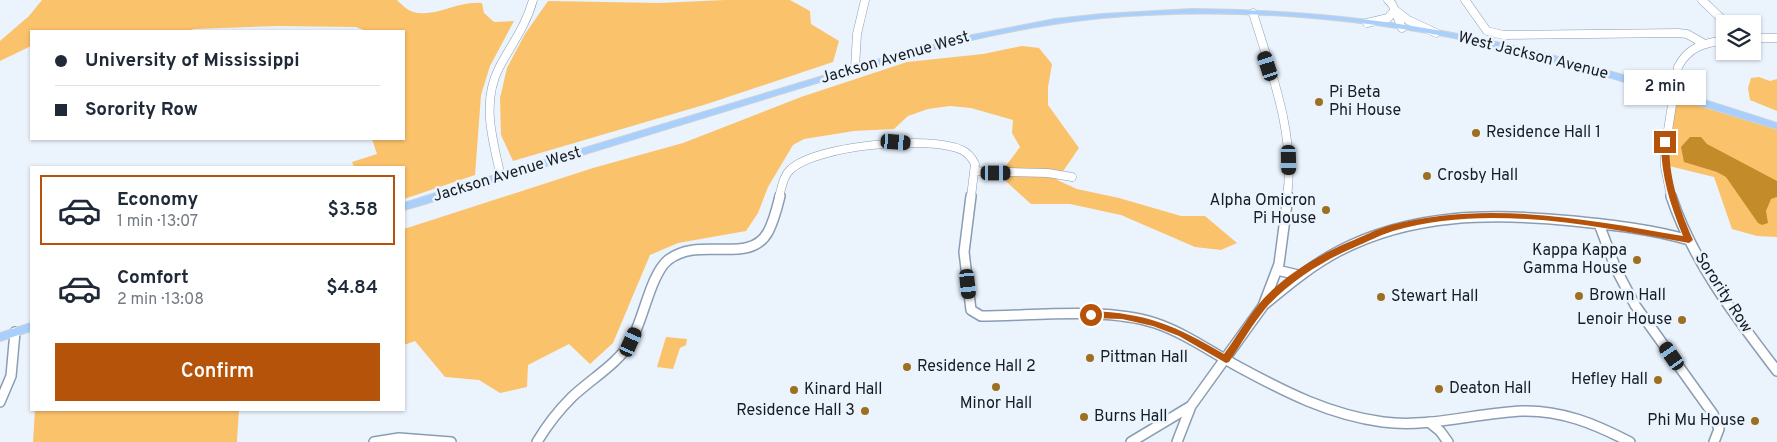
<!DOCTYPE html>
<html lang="en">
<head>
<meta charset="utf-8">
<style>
  body { margin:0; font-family:Overpass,sans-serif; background:#f2f2f3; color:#1f2937; height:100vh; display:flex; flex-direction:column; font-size:19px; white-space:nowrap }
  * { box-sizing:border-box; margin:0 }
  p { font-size:16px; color:#747a83 }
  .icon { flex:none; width:28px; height:28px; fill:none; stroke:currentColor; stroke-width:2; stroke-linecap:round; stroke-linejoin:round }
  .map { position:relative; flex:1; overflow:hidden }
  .drawer { position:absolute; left:30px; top:166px; width:375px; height:245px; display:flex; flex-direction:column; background:#fff; border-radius:0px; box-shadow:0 1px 4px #0004 }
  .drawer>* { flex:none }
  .guide { position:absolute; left:30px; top:30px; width:375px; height:110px; border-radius:0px; box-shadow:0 1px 4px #0004; display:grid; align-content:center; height:110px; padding:0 25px; background:#fff }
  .buttons { position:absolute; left:1716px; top:15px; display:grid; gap:10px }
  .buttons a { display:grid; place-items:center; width:45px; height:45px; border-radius:0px; background:#fff; box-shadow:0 1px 4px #0004; font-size:25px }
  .end { position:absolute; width:22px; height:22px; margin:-11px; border:6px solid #b45309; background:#fff; box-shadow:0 0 0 2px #fff }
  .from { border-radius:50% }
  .bubble { position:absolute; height:35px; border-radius:0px; background:#fff; box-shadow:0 1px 4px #0004; font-size:16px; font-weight:600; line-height:35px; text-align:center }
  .car { position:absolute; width:15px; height:30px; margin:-15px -8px; border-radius:6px; box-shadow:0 0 4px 1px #0007; background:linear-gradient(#222 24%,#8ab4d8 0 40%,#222 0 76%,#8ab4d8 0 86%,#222 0) }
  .guide b { display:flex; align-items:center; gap:18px; height:48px; font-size:19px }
  .guide b+b { border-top:1px solid #e0e1e3 }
  .guide i { width:12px; height:12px; background:#1f2937 }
  ul { padding:9px 0 0; list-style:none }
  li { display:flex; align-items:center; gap:15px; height:70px; margin:0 10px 8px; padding:0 15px; border:2px solid transparent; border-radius:0px }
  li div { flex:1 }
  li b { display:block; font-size:19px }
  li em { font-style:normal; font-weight:600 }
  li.selected { border-color:#b45309 }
  li>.icon { width:45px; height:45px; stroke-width:1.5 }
  .button { display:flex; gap:10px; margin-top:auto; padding:10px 25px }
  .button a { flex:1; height:58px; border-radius:0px; background:#b45309; color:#fff; font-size:20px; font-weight:600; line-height:58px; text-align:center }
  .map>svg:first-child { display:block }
  .green { fill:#fbc26c }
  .water { fill:#c48b2a }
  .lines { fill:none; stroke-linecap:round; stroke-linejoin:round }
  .minor-far1-casing { stroke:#8a9db3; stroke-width:9 }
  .minor-casing { stroke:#8a9db3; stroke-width:12 }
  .major-casing { stroke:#d0d2d3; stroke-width:2 }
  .minor-far1 { stroke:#fff; stroke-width:8 }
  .minor { stroke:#fff; stroke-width:9 }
  .major { fill:#a9d0fd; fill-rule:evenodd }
  .route { fill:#b45309 }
  .poi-dot { fill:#9d6f21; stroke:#ebf3fd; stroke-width:2 }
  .labels { text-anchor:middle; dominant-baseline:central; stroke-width:5; stroke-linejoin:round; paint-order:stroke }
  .street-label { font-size:16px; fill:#151c24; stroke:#ebf3fd }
  .poi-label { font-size:16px; fill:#151c24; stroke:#ebf3fd; text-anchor:start }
</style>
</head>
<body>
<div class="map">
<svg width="1777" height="442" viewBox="0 0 1777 442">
  <rect width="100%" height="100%" fill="#ebf3fd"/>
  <path class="green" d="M42 0H397C401 4 407 10 413 12 436 18 458 0 482 3L484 13 494 22 514 21 490 66 481 95 475 175 404 199V168L354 167 352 162 377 154 372 139H404V31H366L356 27 278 26 194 29 188 31H31V46L0 61V41L29 16Z
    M725 0H790L810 11 811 24 839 41 833 62 707 104 513 161 501 135 500 98 507 68 525 34 548 1 659 3Z
    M1022 46 1039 48 1052 64 1048 87V105L1079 148 1057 180 1077 189 1119 198 1181 216H1205L1237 243 1221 250 1195 247 1121 215 1070 204H1031L999 175 1020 147 1012 133 1013 120 971 108 950 106 928 109 908 116 894 129 854 131 804 139 793 145 768 187 758 213 746 231 678 243 650 255 613 343 590 364 569 344 528 365 527 387 500 393 479 380 445 377 415 341 404 345V229L593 168 683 143 801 97 907 62 983 54Z
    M1759 77 1770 81 1777 79V111L1750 100 1748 88 1751 78Z
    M1675 94 1777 126V237L1757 236 1732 229 1714 177 1665 165Z
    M666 337 687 339 686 345 680 348 673 369 657 367Z
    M35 410H239L237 440V442H33Z"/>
  <path class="water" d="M1690 137H1701L1707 144 1777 181V197L1771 199 1766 211 1768 223 1762 225 1758 223 1726 177 1717 172 1684 162 1681 147Z"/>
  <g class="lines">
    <g class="minor-far1-casing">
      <path id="minor-far1" d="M1388 0 1392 4 1402 28
        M1465 0 1487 31 1503 35 1678 33 1687 34 1703 43
        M1702 0 1727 24
        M1395 10 1408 20 1436 33
        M1253 13C1271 72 1296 134 1287 197
        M1367 23 1388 18 1395 10
        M1752 38H1777
        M855 68 857 34 865 0
        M974 171 1048 173 1072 177
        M501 177C493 141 481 103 499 68 511 45 526 26 533 0
        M779 197C782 187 783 176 791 169 817 145 930 135 962 150 968 153 972 158 975 164L971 197
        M1671 197 1665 167V149L1678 67C1688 47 1704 43 1725 40"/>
    </g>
    <g class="minor-casing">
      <path id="minor" d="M971 196 964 252 971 310 981 316C1034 316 1105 307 1155 323 1185 333 1211 352 1239 367 1285 392 1330 415 1383 422 1429 428 1476 413 1522 411 1562 410 1595 424 1630 442
        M1671 196C1693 262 1735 316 1777 371
        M1599 224 1616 269 1635 305 1713 414 1719 429 1714 442
        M1277 270 1298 275
        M1265 304C1288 285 1312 265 1339 251 1412 213 1493 213 1573 221 1612 225 1651 229 1689 240
        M0 402 11 376 15 332
        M1429 422 1440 431 1448 442
        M374 442 399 438 451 442
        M537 442C547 425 558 411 572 397 591 379 616 365 630 343 643 322 650 275 668 260 700 235 749 266 768 232 774 221 777 208 780 196
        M1131 442 1191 406 1263 306 1279 264 1288 196
        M1177 442 1191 406"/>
    </g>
    <g class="major-casing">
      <path id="major" d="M1192 9C1283 10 1374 17 1463 35 1570 56 1674 90 1777 123V129C1686 102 1597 71 1504 49 1374 18 1235 6 1102 18 988 29 879 64 771 97 691 122 612 146 533 170 490 183 447 198 404 210V203L442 191 869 62 962 37 1055 19 1102 14Z
        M31 323V331L0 341V333Z"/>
    </g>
    <use href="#minor-far1" class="minor-far1"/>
    <use href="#minor" class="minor"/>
    <use href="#major" class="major"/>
  </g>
  <path class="route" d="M1665 139 1669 142C1669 179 1678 205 1693 240L1689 243C1593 226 1489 203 1393 231 1380 235 1367 242 1355 247 1324 260 1287 283 1265 309 1252 325 1241 344 1229 362L1226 363 1179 336 1153 326 1122 319 1091 318 1086 315 1091 311C1147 313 1176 326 1224 354 1236 338 1246 320 1259 304 1280 278 1318 255 1349 242 1362 237 1376 229 1391 225 1488 200 1586 219 1683 236 1670 204 1661 176 1661 142Z"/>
  <g class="poi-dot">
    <circle cx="1319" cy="102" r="5"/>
    <circle cx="1476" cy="133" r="5"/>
    <circle cx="1427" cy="176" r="5"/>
    <circle cx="1326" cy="210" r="5"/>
    <circle cx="1637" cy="260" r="5"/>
    <circle cx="1579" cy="296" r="5"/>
    <circle cx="1381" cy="297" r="5"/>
    <circle cx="1682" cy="320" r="5"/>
    <circle cx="1090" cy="358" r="5"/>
    <circle cx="907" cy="367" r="5"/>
    <circle cx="1658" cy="380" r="5"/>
    <circle cx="996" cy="387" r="5"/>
    <circle cx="1439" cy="389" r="5"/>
    <circle cx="794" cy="390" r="5"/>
    <circle cx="865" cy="411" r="5"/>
    <circle cx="1084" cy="417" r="5"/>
    <circle cx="1755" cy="421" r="5"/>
  </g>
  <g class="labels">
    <g class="street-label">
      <text transform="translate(1533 56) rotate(14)">West Jackson Avenue</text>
      <text transform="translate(895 58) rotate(-16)">Jackson Avenue West</text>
      <text transform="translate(507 175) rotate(-17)">Jackson Avenue West</text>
      <text transform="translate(1723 293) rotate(57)">Sorority Row</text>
    </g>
    <g class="poi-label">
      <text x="1329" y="93">Pi Beta<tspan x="1329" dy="18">Phi House</tspan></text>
      <text x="1486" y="133">Residence Hall 1</text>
      <text x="1437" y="176">Crosby Hall</text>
      <text x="1316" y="201" text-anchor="end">Alpha Omicron<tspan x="1316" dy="18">Pi House</tspan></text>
      <text x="1627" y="251" text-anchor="end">Kappa Kappa<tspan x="1627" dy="18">Gamma House</tspan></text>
      <text x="1589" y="296">Brown Hall</text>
      <text x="1391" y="297">Stewart Hall</text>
      <text x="1672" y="320" text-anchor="end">Lenoir House</text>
      <text x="1100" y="358">Pittman Hall</text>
      <text x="917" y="367">Residence Hall 2</text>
      <text x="1648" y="380" text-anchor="end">Hefley Hall</text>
      <text x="1449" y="389">Deaton Hall</text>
      <text x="804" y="390">Kinard Hall</text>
      <text x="996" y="404" text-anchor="middle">Minor Hall</text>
      <text x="855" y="411" text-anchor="end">Residence Hall 3</text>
      <text x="1094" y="417">Burns Hall</text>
      <text x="1745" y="421" text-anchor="end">Phi Mu House</text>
    </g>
  </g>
</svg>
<div class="buttons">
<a><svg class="icon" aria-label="layers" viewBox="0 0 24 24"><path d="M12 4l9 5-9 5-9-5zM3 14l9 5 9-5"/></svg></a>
</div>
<i class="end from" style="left:1091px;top:315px"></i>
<i class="end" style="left:1665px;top:142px"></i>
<div class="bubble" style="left:1624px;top:70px;width:82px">2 min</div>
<i class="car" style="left:1268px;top:66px;rotate:342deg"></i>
<i class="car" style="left:896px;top:142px;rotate:95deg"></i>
<i class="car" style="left:1289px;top:160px;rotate:179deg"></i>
<i class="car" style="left:996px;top:173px;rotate:90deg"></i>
<i class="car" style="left:968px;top:284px;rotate:174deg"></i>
<i class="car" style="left:631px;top:342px;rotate:24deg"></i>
<i class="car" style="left:1672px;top:356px;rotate:325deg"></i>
<div class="guide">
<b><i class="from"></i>University of Mississippi</b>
<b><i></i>Sorority Row</b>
</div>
<section class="drawer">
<ul>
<li class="selected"><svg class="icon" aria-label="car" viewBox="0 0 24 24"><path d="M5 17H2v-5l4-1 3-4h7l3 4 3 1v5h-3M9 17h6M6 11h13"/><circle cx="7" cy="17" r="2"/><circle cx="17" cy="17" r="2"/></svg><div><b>Economy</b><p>1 min · 13:07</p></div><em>$3.58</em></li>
<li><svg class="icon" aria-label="car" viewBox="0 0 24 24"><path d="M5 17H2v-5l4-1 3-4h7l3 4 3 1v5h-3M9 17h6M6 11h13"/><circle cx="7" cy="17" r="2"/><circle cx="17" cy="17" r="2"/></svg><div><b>Comfort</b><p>2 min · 13:08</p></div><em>$4.84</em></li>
</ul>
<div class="button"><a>Confirm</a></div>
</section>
</div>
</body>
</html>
